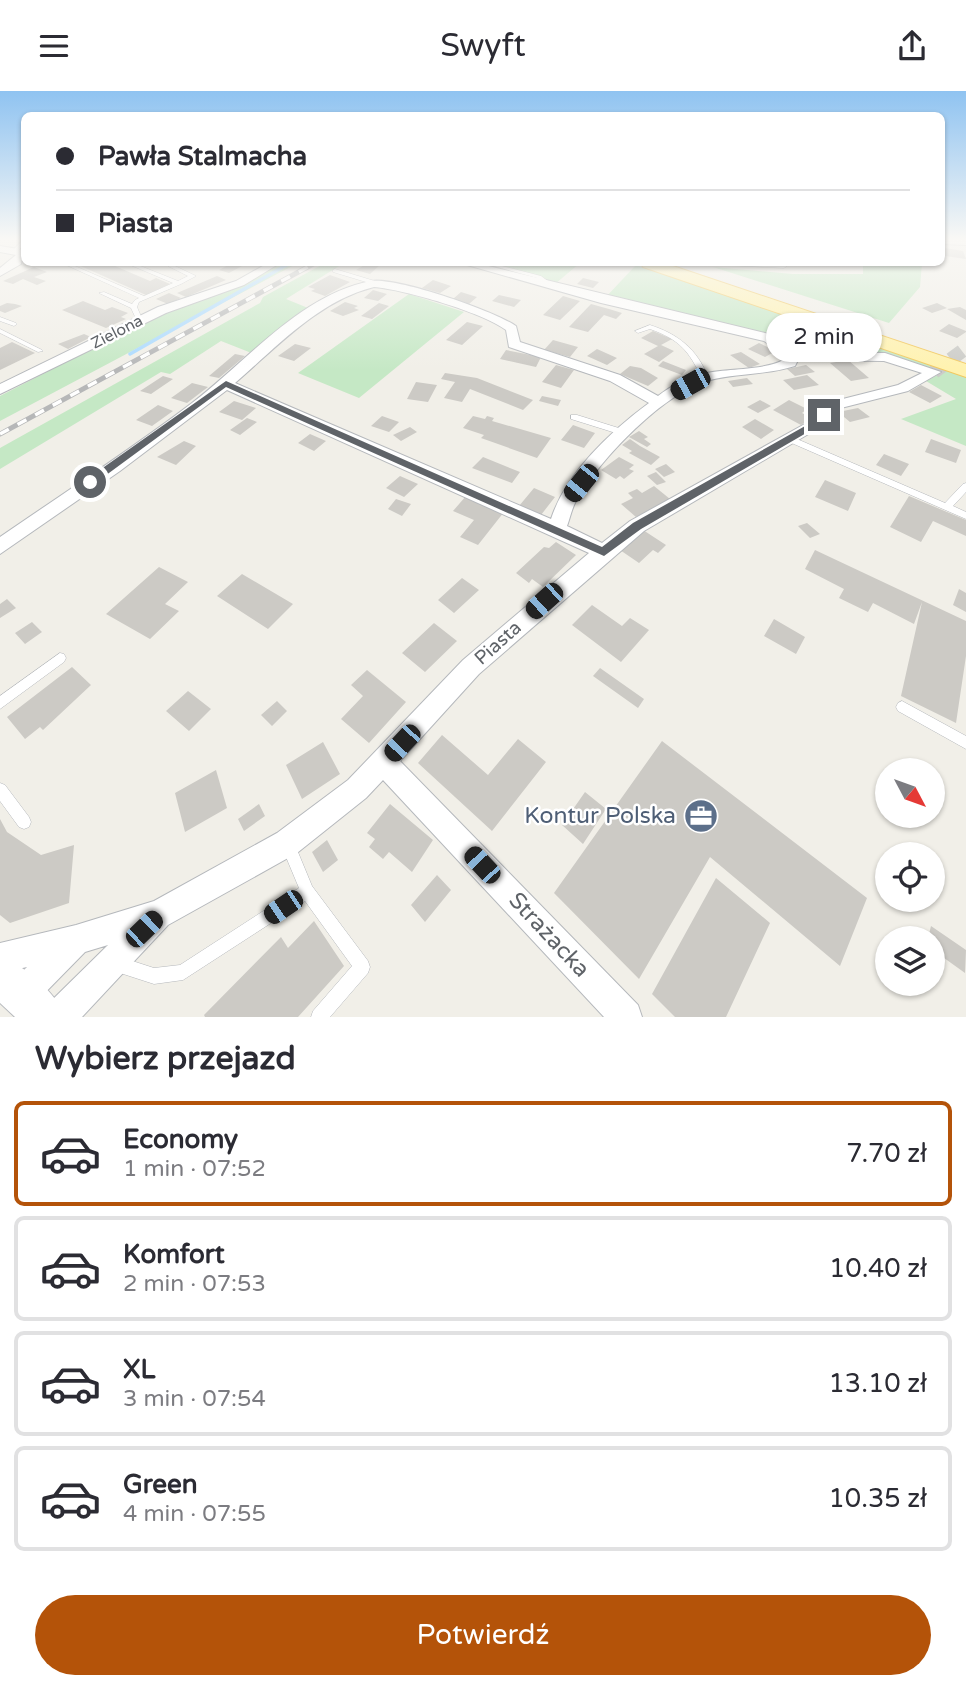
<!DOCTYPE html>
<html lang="pl">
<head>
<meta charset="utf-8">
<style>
  body { margin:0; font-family:"Varela Round",sans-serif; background:#f7f7f7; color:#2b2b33; height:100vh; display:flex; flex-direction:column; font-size:26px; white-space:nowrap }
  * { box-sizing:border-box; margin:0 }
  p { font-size:23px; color:#7c7c81 }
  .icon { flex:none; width:38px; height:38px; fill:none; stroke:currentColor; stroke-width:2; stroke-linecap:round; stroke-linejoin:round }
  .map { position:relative; height:926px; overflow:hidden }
  .side { display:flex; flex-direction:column; background:#fff; flex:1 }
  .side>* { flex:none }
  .hud { position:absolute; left:21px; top:21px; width:924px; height:154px; border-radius:10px; box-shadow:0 2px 5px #0004; display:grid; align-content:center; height:154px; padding:0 35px; background:#fff }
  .needle { width:46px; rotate:131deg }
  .buttons { position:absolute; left:875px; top:667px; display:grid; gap:14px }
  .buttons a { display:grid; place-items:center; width:70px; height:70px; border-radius:50%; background:#fff; box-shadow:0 2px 5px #0004; font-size:35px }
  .end { position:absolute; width:32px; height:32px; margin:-16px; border:9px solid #5f6368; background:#fff; box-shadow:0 0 0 4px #fff }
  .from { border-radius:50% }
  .bubble { position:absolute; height:49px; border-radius:24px; background:#fff; box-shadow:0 2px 5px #0004; font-size:23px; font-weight:600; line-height:49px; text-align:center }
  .car { position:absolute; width:21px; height:42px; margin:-21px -10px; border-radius:9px; box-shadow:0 0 5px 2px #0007; background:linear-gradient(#222 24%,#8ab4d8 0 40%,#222 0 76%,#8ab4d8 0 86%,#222 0) }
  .hud b { display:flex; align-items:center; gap:24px; height:66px; font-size:26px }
  .hud b+b { border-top:2px solid #e1e1e2 }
  .hud i { width:18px; height:18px; background:#2b2b33 }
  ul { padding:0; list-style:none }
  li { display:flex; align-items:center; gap:21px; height:105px; margin:0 14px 10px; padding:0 21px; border:4px solid #e1e1e2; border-radius:10px }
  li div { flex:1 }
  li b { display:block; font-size:26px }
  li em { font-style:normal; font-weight:600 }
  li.active { border-color:#b45309 }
  li>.icon { width:63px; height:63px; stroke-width:1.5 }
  h2 { padding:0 35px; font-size:32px; line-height:84px }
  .action { display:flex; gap:14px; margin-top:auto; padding:14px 35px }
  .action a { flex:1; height:80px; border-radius:42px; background:#b45309; color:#fff; font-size:28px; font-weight:600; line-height:80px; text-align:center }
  header { display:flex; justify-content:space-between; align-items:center; height:91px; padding:0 35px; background:#fff; font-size:32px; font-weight:600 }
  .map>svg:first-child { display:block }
  .green { fill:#c5e8c5 }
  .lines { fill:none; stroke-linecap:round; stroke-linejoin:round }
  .stream { stroke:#aadaff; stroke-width:3.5 }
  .building { fill:#cccac5 }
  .minor-tunnel { stroke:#ccccc8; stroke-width:14; stroke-dasharray:14 7; stroke-linecap:butt }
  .service-casing { stroke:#b5b8bc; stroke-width:1 }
  .minor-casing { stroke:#b5b8bc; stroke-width:2 }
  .tertiary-casing { stroke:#b5b8bc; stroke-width:2 }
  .primary-casing { stroke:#f2c960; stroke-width:2 }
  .service { fill:#fff; fill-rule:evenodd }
  .minor { fill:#fff; fill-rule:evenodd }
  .tertiary { fill:#fff; fill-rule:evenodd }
  .primary { fill:#fff2af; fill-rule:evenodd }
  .rail-casing { stroke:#b6b7b8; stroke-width:5 }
  .rail { stroke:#fff; stroke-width:3.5; stroke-dasharray:10; stroke-linecap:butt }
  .route { fill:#5f6368 }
  .labels { text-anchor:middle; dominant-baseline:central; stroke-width:5; stroke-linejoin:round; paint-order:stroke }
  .far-street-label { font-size:16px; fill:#5f6368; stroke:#fff }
  .street-label { font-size:19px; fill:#5f6368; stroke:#fff }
  .near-service-label { font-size:23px; fill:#4e5e75; stroke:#fff; text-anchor:end }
  .near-street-label { font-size:23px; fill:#5f6368; stroke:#fff }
</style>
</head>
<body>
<header><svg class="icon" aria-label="menu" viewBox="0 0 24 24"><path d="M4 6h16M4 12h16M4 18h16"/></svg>Swyft<svg class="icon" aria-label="share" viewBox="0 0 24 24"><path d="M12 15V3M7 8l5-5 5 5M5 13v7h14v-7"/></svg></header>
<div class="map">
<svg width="966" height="926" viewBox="0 0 966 926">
  <rect width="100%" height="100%" fill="#f1efe8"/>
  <path class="green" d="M280 172H298L0 330V305L154 226 268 179Z
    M325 172H344L286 208 313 219 254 263 221 250 170 283 161 281 0 378V357L260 212 263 206Z
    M490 172H580L555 193Z
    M863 172H922L920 196 889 232 713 176 793 183H863Z
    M636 174 936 276 931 278 898 266 801 263 778 248 605 207Z
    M409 203 464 221 359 307 298 282Z
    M947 279 966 285V355L901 328 956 308 926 290Z"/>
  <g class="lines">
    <path class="stream" d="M130 263 290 172"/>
  </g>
  <path class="building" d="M945 157 963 160 966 168 945 165Z
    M74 172H123L115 175 150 190 156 187 170 193 146 204Z
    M232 172 242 175 229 182 219 179Z
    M368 172 380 174 370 183 356 179Z
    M34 176 47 181 34 186 46 190 37 194 23 188 13 193 3 190Z
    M330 184 350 191 325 205 311 200 315 198 308 196Z
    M217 185 226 189 186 206 177 202Z
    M583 187 599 191 593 197 577 193Z
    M433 189 451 195 440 202 422 197Z
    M373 199 387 203 378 210 364 207Z
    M461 201 477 206 469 213 453 208Z
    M169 202 181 207 168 213 156 208Z
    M499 204 521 209 514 216 492 210Z
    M563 205 580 210 560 229 543 224Z
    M83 210 105 219 112 216 128 222 121 226 126 228 106 237 62 219Z
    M345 211 358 215 354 217 359 219 343 225 330 220Z
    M7 212 15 213 22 215 5 222 0 220V215Z
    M379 212 389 215 372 228 361 225Z
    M937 212 947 217 932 222 922 217Z
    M591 213 609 218 622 222 616 228 604 224 588 241 569 236Z
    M960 216 966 219V229L947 218Z
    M467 231 483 235 462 254 446 249Z
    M949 233 966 240V241L957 247 939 240Z
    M653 240 672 248 661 254 674 260 659 271 644 263 658 255 641 247Z
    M84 243 91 246 68 258 58 253Z
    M553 249 578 256 570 266 544 259Z
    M12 251 35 262 0 279V257Z
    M759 252 776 260 765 266 748 258Z
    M295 253 311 257 294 270 278 265Z
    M597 258 617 267 607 274 587 265Z
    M506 259 541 266 536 276 500 268Z
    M741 261 760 273 749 277 730 264Z
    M235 263 245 265 219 287 209 285Z
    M848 269 869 287 851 290 830 272Z
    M663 270 686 279 682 284 658 275Z
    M556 274 574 279 561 297 542 291Z
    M806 274 815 281 795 285 787 278Z
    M630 275 641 277 658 287 648 295 620 283Z
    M445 282 477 287 533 309 523 319 470 298 462 311 444 307 455 291 441 288Z
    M807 284 819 294 794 299 783 289Z
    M163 285 173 288 151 303 140 300Z
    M747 287 753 293 733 296 728 290Z
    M416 291 437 294 428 311 407 308Z
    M192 292 208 296 187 312 171 307Z
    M921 294 942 305 930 312 909 301Z
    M542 305 561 309 558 315 539 310Z
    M760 309 771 315 758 322 747 316Z
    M789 309 807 318 802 322 811 327 801 334 773 319Z
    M234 310 256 317 242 329 219 321Z
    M158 314 173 320 152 335 136 329Z
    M858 317 870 326 850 331 838 321Z
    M382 325 399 331 389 341 371 335Z
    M473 325 485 328 487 325 494 327 492 330 551 347 537 367 481 347 484 344 463 337Z
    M247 327 257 331 240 344 230 339Z
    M755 328 774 339 761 348 742 336Z
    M573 334 595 342 584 357 561 349Z
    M410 336 417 341 401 350 393 344Z
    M639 340 648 346 644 348 651 353 647 356 629 346Z
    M310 343 326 350 314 360 298 352Z
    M630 348 640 355 660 366 651 374 629 362 632 360 622 354Z
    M931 348 961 359 956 372 925 361Z
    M184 350 196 355 176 374 157 366Z
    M884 363 909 373 901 385 876 374Z
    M483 366 520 381 512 392 472 377Z
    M619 366 634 374 629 378 634 380 624 388 620 385 616 388 601 379Z
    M666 373 675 381 664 386 655 378Z
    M656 381 666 391 657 394 647 385Z
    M400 385 418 393 404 406 386 397Z
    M825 389 856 402 848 420 815 406Z
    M654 395 670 408 636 426 621 413 633 407 628 402 637 398 642 402Z
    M534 397 555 406 541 424 519 415Z
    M466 405 504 421 478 454 460 446 474 429 453 420Z
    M909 405 966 429V445L933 430 921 451 890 436Z
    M396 408 411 413 402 425 388 418Z
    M807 432 820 443 810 447 798 435Z
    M643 439 666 454 658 462 653 459 639 472 620 459Z
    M556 451 576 464 543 496 532 488 529 492 516 482 544 456 549 457Z
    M815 459 966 530V565L956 632 901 605 922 511 914 533 873 512 868 521 839 507 844 498 805 478Z
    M159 476 188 491 165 513 179 520 150 548 106 523Z
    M242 483 293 513 268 538 217 505Z
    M462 487 479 499 454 522 438 509Z
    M959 498 966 502V521L953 514Z
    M7 508 16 517 0 527V513Z
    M592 514 622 535 630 527 649 539 621 571 572 534Z
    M774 528 805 546 796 563 764 545Z
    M32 531 42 541 25 553 15 542Z
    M434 532 457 550 425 581 402 562Z
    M72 576 91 594 43 639 40 636 25 648 7 626Z
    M600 577 644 608 638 617 593 585Z
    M367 579 406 611 369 652 341 628 363 605 351 594Z
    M188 600 211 618 189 640 166 620Z
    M277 610 287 620 272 635 261 624Z
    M442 644 488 684 518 648 546 671 492 740 418 672Z
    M662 650 867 807 840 875 710 766 639 888 554 802Z
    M323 651 340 683 302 708 286 674Z
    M216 679 227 717 185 741 175 702Z
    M585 701 606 718 583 753 562 734Z
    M259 713 265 725 244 740 238 728Z
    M390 713 433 749 412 781 389 761 383 768 369 756 375 748 367 742Z
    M0 728 7 741 41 764 74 754 69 812 10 832 0 824Z
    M327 749 338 769 323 781 312 761Z
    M437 784 451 799 425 831 411 814Z
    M716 787 770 832 726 926H675L652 903Z
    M314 830 344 875 298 926H205L204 924 281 846 288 857Z
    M931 835 966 859 965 882 933 859V847H928Z"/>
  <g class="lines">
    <path class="minor-tunnel" d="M934 281 966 257"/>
    <g class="service-casing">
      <path id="service" d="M22 150H24V153L17 161H13V159Z
        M62 172H68L144 205 173 192 128 173V172H133L178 190 188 185 168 175 174 172H179L175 175 196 185 181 193 139 211 137 216 143 230 140 232 137 230 131 217 99 202 104 201 132 213 135 209 139 207Z
        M483 172H490L541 185 553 194 548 195 537 187Z
        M722 172 784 173 787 175 784 177 725 174Z
        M335 178 378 191 379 192 376 194 333 181V179Z
        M0 226 16 232 17 233 14 235 0 230Z
        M650 234C678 243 697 258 708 286L706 287H702C688 259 680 249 650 238L638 242 635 240Z
        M0 238 42 259 43 260 38 261 0 242Z
        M571 324H577L625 339 626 341 622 343H619L571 328Z
        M790 345 945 412 963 393 966 392V401L953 415 966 421V428L787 350 786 348Z
        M60 562 64 563 66 567 64 571 0 618V605Z
        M902 610 966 645V658L898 620 896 616 898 612Z
        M0 692 5 694 29 726 31 731 29 736 24 738 19 736 0 710Z
        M288 747 293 749 312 795 368 870 370 876 368 882 330 926H311L313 920 352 875 305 810 183 889 154 893 111 879 109 873 111 867 117 865 154 877 180 874 299 797 281 754 283 749Z"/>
    </g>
    <g class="minor-casing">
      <path id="minor" d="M942 149H966V154L942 153Z
        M0 155 24 159 21 173 0 185V177L16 164 0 161Z
        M268 172H280L244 194 166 222 0 303V293L158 216 236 190Z
        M460 172H476L773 244 797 261 885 262 941 281 908 300 837 318 822 335 644 440 479 583 400 670 638 914 642 926H604L383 689 366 707 297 762 168 834 82 926H43L47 914 108 854 85 861 32 915 21 920 10 915 5 904 10 893 27 876 0 882V852L76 834 154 810 277 742 348 689 463 569 589 462 227 299 120 380 0 463V446C64 402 130 359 192 312 246 271 301 203 371 190 397 186 495 220 516 235L520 251 620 284 658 305C671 295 686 287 702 283 723 277 773 280 787 266L764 250 601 212ZM374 196C406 199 481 221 506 239L509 256 610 290 649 312C611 340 566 382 551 428L235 292C277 256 318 210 374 196ZM798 269 884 270 922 282 898 294 827 312 812 329 630 430 602 452 567 435C570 427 572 417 576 410 600 368 664 301 710 289 738 282 767 284 795 275Z"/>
    </g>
    <g class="tertiary-casing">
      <path id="tertiary" d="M0 865C25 875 55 901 66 926H15L0 912Z"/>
    </g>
    <g class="primary-casing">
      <path id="primary" d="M641 172H664L966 273V286L643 176Z"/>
    </g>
    <use href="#service" class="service"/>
    <use href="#minor" class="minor"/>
    <use href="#tertiary" class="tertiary"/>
    <use href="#primary" class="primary"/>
    <g class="rail-casing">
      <path id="rail" d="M0 343 315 172"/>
    </g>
    <use href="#rail" class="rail"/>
  </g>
  <linearGradient id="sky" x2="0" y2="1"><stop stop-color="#8fc3f1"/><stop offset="0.53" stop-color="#f9f8f5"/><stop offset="1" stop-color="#f9f8f5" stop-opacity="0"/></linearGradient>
  <rect width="966" height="279" fill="url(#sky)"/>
  <path class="route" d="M226 290 602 456 633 432 814 330 820 322 828 324 820 334 641 438 604 465 226 296 94 393H87V388Z"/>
  <defs>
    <g id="office-disc" transform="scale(1.75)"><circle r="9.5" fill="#5c6f8a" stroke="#fff"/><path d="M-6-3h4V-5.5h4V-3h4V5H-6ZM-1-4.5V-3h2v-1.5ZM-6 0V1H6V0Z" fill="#fff"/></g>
  </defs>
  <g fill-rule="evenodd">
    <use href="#office-disc" x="701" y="725"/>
  </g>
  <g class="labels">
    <g class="far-street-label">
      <text transform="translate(117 241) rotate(-27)">Zielona</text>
    </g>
    <g class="street-label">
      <text transform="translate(498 552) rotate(-42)">Piasta</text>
    </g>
    <g class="near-service-label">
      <text x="676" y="725">Kontur Polska</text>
    </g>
    <g class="near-street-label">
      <text transform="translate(549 844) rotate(47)">Strażacka</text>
    </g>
  </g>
</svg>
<div class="buttons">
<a><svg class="needle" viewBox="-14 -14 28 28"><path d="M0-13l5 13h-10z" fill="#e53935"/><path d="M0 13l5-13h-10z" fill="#7c7c81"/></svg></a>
<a><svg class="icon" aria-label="locate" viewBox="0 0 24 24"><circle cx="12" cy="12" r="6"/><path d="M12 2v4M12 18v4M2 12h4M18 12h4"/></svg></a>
<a><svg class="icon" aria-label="layers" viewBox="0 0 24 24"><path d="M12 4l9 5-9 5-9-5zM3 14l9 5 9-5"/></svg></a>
</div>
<i class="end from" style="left:90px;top:391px"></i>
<i class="end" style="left:824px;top:324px"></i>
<div class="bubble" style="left:766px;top:222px;width:116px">2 min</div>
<i class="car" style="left:690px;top:293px;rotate:241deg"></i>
<i class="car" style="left:581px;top:392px;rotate:219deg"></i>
<i class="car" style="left:544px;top:510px;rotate:228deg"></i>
<i class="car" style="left:402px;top:652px;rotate:223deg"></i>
<i class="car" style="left:482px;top:774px;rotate:317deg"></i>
<i class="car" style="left:283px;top:816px;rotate:236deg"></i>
<i class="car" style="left:144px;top:838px;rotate:46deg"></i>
<div class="hud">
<b><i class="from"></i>Pawła Stalmacha</b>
<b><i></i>Piasta</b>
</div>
</div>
<section class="side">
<h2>Wybierz przejazd</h2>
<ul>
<li class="active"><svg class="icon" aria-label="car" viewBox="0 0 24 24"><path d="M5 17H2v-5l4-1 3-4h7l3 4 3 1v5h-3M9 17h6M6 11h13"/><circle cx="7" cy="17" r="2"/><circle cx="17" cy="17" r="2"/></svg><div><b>Economy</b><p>1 min · 07:52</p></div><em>7.70 zł</em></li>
<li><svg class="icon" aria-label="car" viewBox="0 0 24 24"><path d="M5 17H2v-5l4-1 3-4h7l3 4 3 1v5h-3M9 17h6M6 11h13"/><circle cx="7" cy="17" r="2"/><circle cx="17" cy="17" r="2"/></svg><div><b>Komfort</b><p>2 min · 07:53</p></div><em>10.40 zł</em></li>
<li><svg class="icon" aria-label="car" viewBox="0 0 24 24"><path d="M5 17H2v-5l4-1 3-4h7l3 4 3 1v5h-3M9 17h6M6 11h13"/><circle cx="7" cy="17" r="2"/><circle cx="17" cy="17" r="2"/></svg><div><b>XL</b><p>3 min · 07:54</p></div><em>13.10 zł</em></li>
<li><svg class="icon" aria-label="car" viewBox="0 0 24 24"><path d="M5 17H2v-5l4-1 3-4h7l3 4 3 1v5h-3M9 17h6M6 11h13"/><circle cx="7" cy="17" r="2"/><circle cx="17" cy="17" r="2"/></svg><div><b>Green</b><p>4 min · 07:55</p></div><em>10.35 zł</em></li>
</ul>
<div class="action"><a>Potwierdź</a></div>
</section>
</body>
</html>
